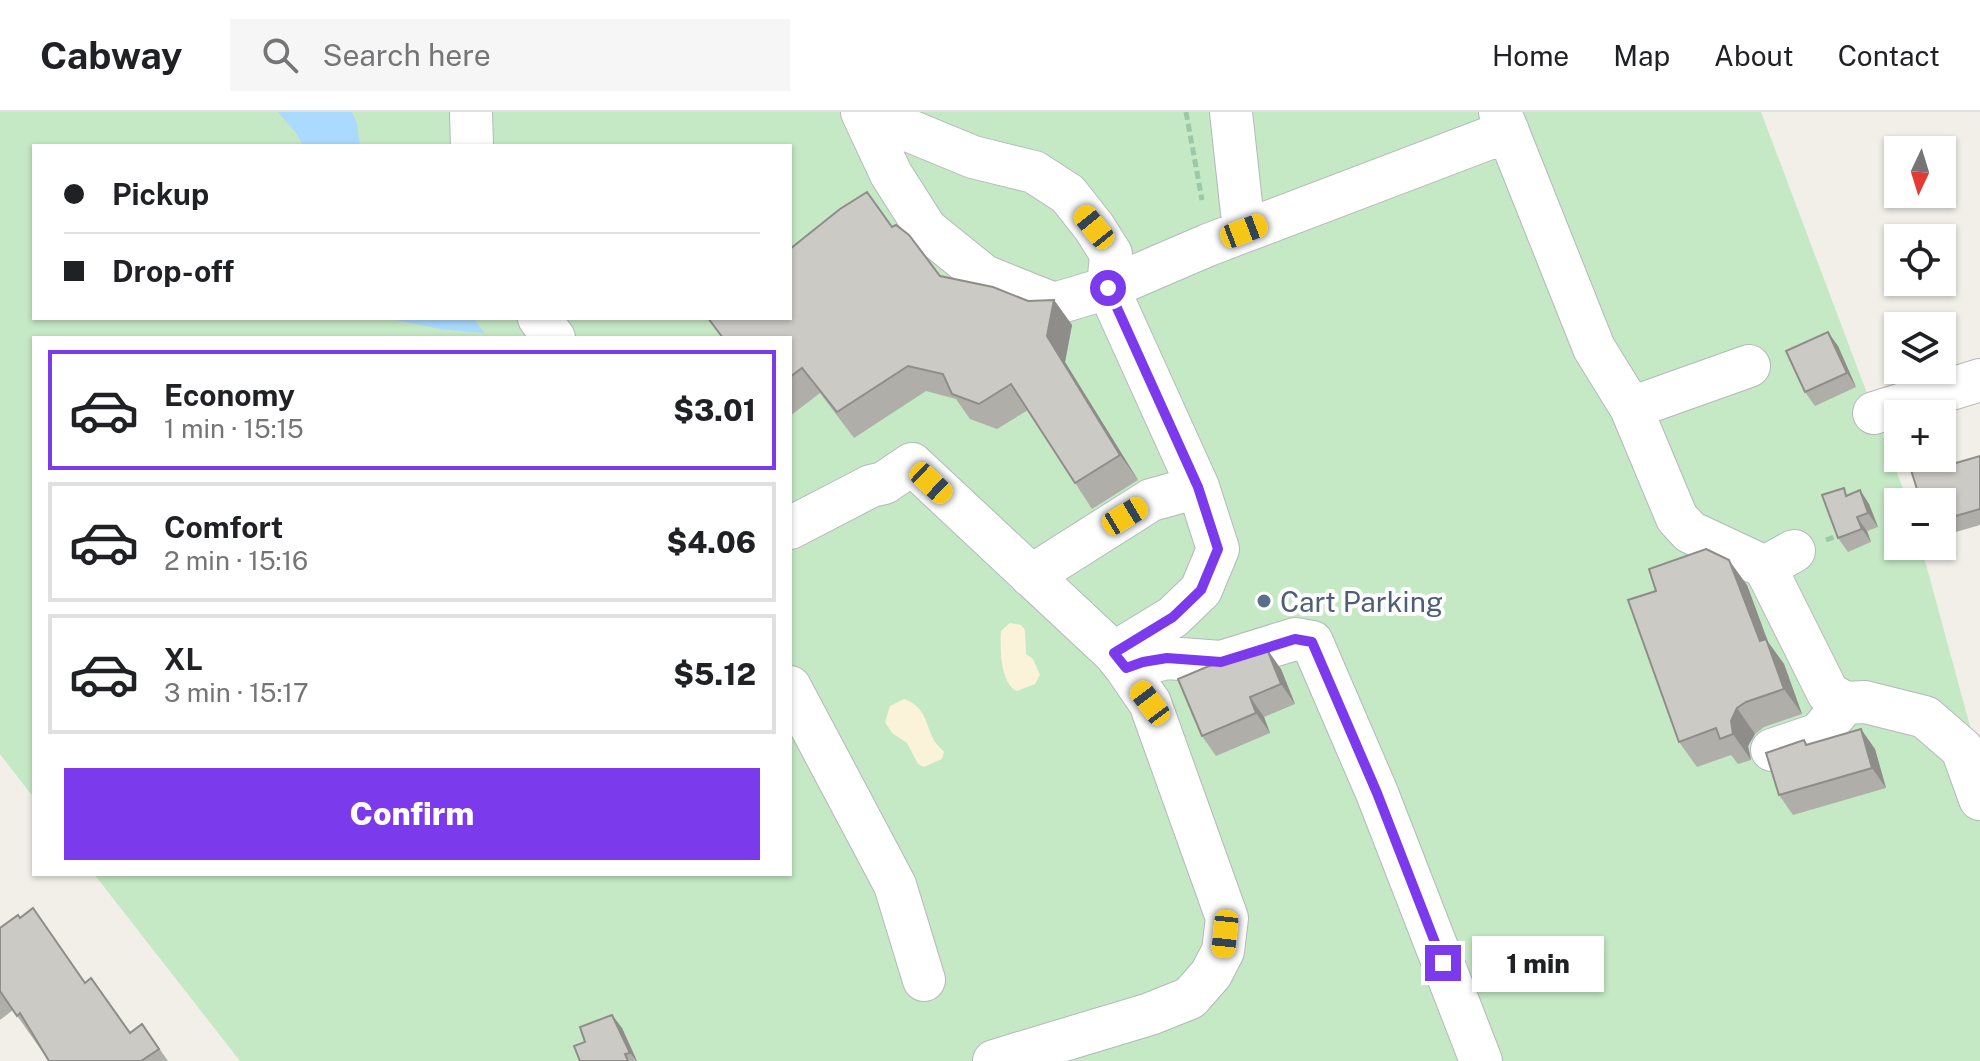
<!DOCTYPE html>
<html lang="en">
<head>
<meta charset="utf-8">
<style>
  body { margin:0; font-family:"Public Sans",sans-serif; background:#f6f6f6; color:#202124; height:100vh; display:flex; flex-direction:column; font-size:30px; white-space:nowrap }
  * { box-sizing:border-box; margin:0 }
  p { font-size:26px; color:#757577 }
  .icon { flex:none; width:44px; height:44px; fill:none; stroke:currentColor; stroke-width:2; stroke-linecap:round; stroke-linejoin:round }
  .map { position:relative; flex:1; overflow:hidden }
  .details { position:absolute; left:32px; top:224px; width:760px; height:540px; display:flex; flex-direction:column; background:#fff; border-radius:0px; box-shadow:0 2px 6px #0004 }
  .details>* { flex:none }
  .banner { position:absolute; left:32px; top:32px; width:760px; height:176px; border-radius:0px; box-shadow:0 2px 6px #0004; display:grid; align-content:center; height:176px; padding:0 32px; background:#fff }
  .needle { width:52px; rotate:184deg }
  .fabs { position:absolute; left:1884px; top:24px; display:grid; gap:16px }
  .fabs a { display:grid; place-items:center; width:72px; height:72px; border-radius:0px; background:#fff; box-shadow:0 2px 6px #0004; font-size:40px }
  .end { position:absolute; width:36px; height:36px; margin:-18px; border:10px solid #7c3aed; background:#fff; box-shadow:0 0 0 4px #fff }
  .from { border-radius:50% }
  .bubble { position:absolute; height:56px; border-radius:0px; background:#fff; box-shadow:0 2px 6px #0004; font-size:26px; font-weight:800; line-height:56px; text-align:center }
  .car { position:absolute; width:24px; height:48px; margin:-24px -12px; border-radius:10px; box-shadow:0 0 6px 2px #0007; background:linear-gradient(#f5c518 24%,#345 0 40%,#f5c518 0 76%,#345 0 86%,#f5c518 0) }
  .banner b { display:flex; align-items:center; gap:28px; height:76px; font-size:30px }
  .banner b+b { border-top:2px solid #e0e0e0 }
  .banner i { width:20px; height:20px; background:#202124 }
  ul { padding:14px 0 0; list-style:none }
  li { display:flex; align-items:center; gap:24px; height:120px; margin:0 16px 12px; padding:0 16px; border:4px solid #e0e0e0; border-radius:0px }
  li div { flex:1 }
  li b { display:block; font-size:30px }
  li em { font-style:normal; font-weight:800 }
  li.active { border-color:#7c3aed }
  li>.icon { width:72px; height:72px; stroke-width:1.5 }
  .action { display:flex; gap:16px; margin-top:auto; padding:16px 32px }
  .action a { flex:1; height:92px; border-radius:0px; background:#7c3aed; color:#fff; font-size:32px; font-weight:800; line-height:92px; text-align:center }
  header { display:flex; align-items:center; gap:48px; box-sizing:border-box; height:112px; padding:0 40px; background:#fff; border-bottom:2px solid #e0e0e0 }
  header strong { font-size:38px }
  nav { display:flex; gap:44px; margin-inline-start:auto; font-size:28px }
  .search { width:560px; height:72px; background:#f6f6f6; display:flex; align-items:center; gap:20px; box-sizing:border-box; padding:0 28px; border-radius:0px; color:#757577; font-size:30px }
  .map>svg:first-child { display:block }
  .green { fill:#c5e8c5; fill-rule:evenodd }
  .sand { fill:#fbf3d9 }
  .water { fill:#aadaff }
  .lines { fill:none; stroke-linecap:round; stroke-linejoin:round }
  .minor-casing { stroke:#b5b8bc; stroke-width:44 }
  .path { stroke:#9cc7a9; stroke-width:5; stroke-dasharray:8 4; stroke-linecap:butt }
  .minor { stroke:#fff; stroke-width:42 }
  .wall { fill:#afaea9 }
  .shaded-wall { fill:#8f8d8a }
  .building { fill:#cccac5; stroke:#8f8d8a; stroke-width:2 }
  .route { stroke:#7c3aed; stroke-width:10 }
  .service-dot { fill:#5c6f8a; stroke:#fff; stroke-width:3 }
  .labels { text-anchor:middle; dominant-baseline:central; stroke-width:8; stroke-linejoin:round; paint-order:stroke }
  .service-label { font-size:28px; fill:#4e5e75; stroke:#fff; text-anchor:start }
</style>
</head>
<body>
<header>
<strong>Cabway</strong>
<div class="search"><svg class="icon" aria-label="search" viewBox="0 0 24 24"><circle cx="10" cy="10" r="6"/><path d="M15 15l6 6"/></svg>Search here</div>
<nav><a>Home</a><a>Map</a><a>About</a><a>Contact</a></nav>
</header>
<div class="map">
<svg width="1980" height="949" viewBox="0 0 1980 949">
  <rect width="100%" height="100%" fill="#f1efe8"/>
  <path class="green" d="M0 0H1761L1908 390H1898V434H1921L1980 651V949H240L94 762H790V226H34V686L0 642ZM34 34H790V206H34Z"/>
  <path class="sand" d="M1010 511 1021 513 1025 518 1026 542 1033 547 1040 563 1035 572 1017 579C1000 571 1000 536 1001 519Z
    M904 587C927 595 925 613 935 630 937 633 941 636 944 640L942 647 924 655 918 652 907 631 892 621 885 610 890 594Z"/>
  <path class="water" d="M278 0H352L357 12 360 34H303L297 22Z
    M386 206H473L484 221 440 217Z"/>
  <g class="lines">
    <g class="minor-casing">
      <path id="minor" d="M471 0 472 34
        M862 0 891 62 926 117 984 164 1054 192 1108 176 1208 133 1508 19
        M874 0 910 19 973 45 1034 60 1068 82 1094 115 1111 142 1108 176 1198 375 1218 437 1201 478 1173 505 1114 541
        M1231 0 1244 119
        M1500 0 1594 236 1631 296 1677 406 1690 420 1765 455
        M539 206 554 226
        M1631 296 1749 254
        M1874 301 1980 268
        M790 416 871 374 884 371 912 352 1114 541 1126 556 1150 591 1227 806 1223 839 1211 862 1190 886 1150 902 994 949
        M1794 439 1765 455 1828 581 1845 591
        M1031 464 1151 388 1198 375
        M1126 556 1167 546 1221 550 1295 527 1312 530 1377 681 1481 949
        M790 575 895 773 924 868
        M1772 638 1819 622 1845 591 1865 590 1925 605 1962 637 1980 687"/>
    </g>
    <path class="path" d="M1186 0 1202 88
      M1826 428 1837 424"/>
    <use href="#minor" class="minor"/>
  </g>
  <path class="wall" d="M892 115 940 164 1028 189 1054 188 1072 213 1065 250 1138 368 1092 397 1028 298 997 317 970 307 956 287 926 279 854 326 820 281 790 304V226Z
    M1838 234 1856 275 1815 294 1805 280Z
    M1980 344V413L1942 424V390L1951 353Z
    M1860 378 1869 392 1878 415 1867 419 1871 430 1848 440 1838 426 1848 383Z
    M1747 473 1768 530 1784 552 1802 602 1764 615 1755 622 1748 634 1751 648 1738 652 1731 643 1697 655 1679 630Z
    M1281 557 1295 592 1264 605 1270 621 1216 644 1202 624Z
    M1804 628 1808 633 1875 637 1886 676 1793 703 1779 683Z
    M0 816 85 871 130 921 142 912 168 949H49L13 898 0 908Z
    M612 903 622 916 637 949H580L585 930Z"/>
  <path class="shaded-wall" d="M1054 188 1072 213 1065 250 1138 368 1120 343 1047 224Z
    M1828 220 1838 234 1856 275 1847 261Z
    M1860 378 1869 392 1878 415 1868 401Z
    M1857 405 1867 419 1871 430 1862 417Z
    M1729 448 1747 473 1768 530 1784 552 1802 602 1784 577 1760 529Z
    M1267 537 1281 557 1295 592 1281 572Z
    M1250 585 1264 605 1270 621 1256 601Z
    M1737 596 1755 622 1748 634 1751 648 1733 622 1731 609Z
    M1861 617 1875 637 1886 676 1872 656Z
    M612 903 622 916 637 949 630 941Z"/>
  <path class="building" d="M867 80 892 115 896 113 909 123 940 164 993 175 1028 189 1054 188 1047 224 1120 343 1075 371 1011 272 979 292 952 282 943 262 908 254 837 300 802 256 790 265V226H723L708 206H790V137L840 97Z
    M1828 220 1847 261 1805 280 1786 239Z
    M1980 344V397L1942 408V390H1921L1911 358 1947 347 1949 353Z
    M1844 376 1846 384 1860 378 1868 401 1857 405 1862 417 1838 426 1822 383Z
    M1706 437 1729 448 1760 529 1766 527 1784 577 1746 590 1737 596 1731 609 1733 622 1720 627 1716 616 1679 630 1628 488 1656 479 1649 457Z
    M1267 537 1281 572 1250 585 1256 601 1202 624 1178 567 1209 554Z
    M1861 617 1872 656 1779 683 1766 641 1804 628 1806 633Z
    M33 796 85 871 91 866 130 921 142 912 159 937 141 949H49L20 901 17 904 0 879V816L18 803 20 806Z
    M612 903 630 941 625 942 628 949H580L574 934 585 930 580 915Z"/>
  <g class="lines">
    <path class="route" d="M1108 176 1198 375 1218 437 1201 478 1173 505 1114 541 1126 556 1143 550 1167 546 1221 550 1295 527 1312 530 1377 681 1443 851"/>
  </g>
  <circle class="service-dot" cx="1264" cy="489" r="8"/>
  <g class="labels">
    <g class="service-label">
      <text x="1280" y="489">Cart Parking</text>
    </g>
  </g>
</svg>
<div class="fabs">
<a><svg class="needle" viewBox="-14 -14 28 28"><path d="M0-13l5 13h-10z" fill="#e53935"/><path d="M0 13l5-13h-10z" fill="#757577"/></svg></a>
<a><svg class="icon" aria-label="locate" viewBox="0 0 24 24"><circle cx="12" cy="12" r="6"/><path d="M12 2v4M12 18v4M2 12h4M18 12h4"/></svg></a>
<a><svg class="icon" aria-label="layers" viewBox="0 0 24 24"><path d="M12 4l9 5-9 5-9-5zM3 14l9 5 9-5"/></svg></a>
<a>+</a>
<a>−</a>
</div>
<i class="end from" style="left:1108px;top:176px"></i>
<i class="end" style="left:1443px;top:851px"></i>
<div class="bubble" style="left:1472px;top:824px;width:132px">1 min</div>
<i class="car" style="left:1094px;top:115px;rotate:321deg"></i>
<i class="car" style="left:1244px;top:119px;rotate:69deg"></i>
<i class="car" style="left:931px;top:371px;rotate:133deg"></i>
<i class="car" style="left:1125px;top:404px;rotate:59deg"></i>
<i class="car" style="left:1150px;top:591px;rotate:323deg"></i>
<i class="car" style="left:1225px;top:822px;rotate:186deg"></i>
<div class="banner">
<b><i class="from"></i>Pickup</b>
<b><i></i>Drop-off</b>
</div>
<section class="details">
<ul>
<li class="active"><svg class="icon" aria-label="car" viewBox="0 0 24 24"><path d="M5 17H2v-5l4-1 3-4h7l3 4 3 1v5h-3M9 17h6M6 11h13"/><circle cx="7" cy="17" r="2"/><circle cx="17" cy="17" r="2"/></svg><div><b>Economy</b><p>1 min · 15:15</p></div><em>$3.01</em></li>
<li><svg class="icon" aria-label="car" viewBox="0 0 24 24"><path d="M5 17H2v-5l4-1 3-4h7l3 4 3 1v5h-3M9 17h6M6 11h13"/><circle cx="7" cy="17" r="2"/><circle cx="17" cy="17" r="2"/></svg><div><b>Comfort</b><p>2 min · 15:16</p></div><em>$4.06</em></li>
<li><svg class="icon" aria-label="car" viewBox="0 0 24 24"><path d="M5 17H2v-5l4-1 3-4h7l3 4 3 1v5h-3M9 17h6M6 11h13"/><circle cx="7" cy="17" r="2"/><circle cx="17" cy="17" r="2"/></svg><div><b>XL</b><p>3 min · 15:17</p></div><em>$5.12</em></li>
</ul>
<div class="action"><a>Confirm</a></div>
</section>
</div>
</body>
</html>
